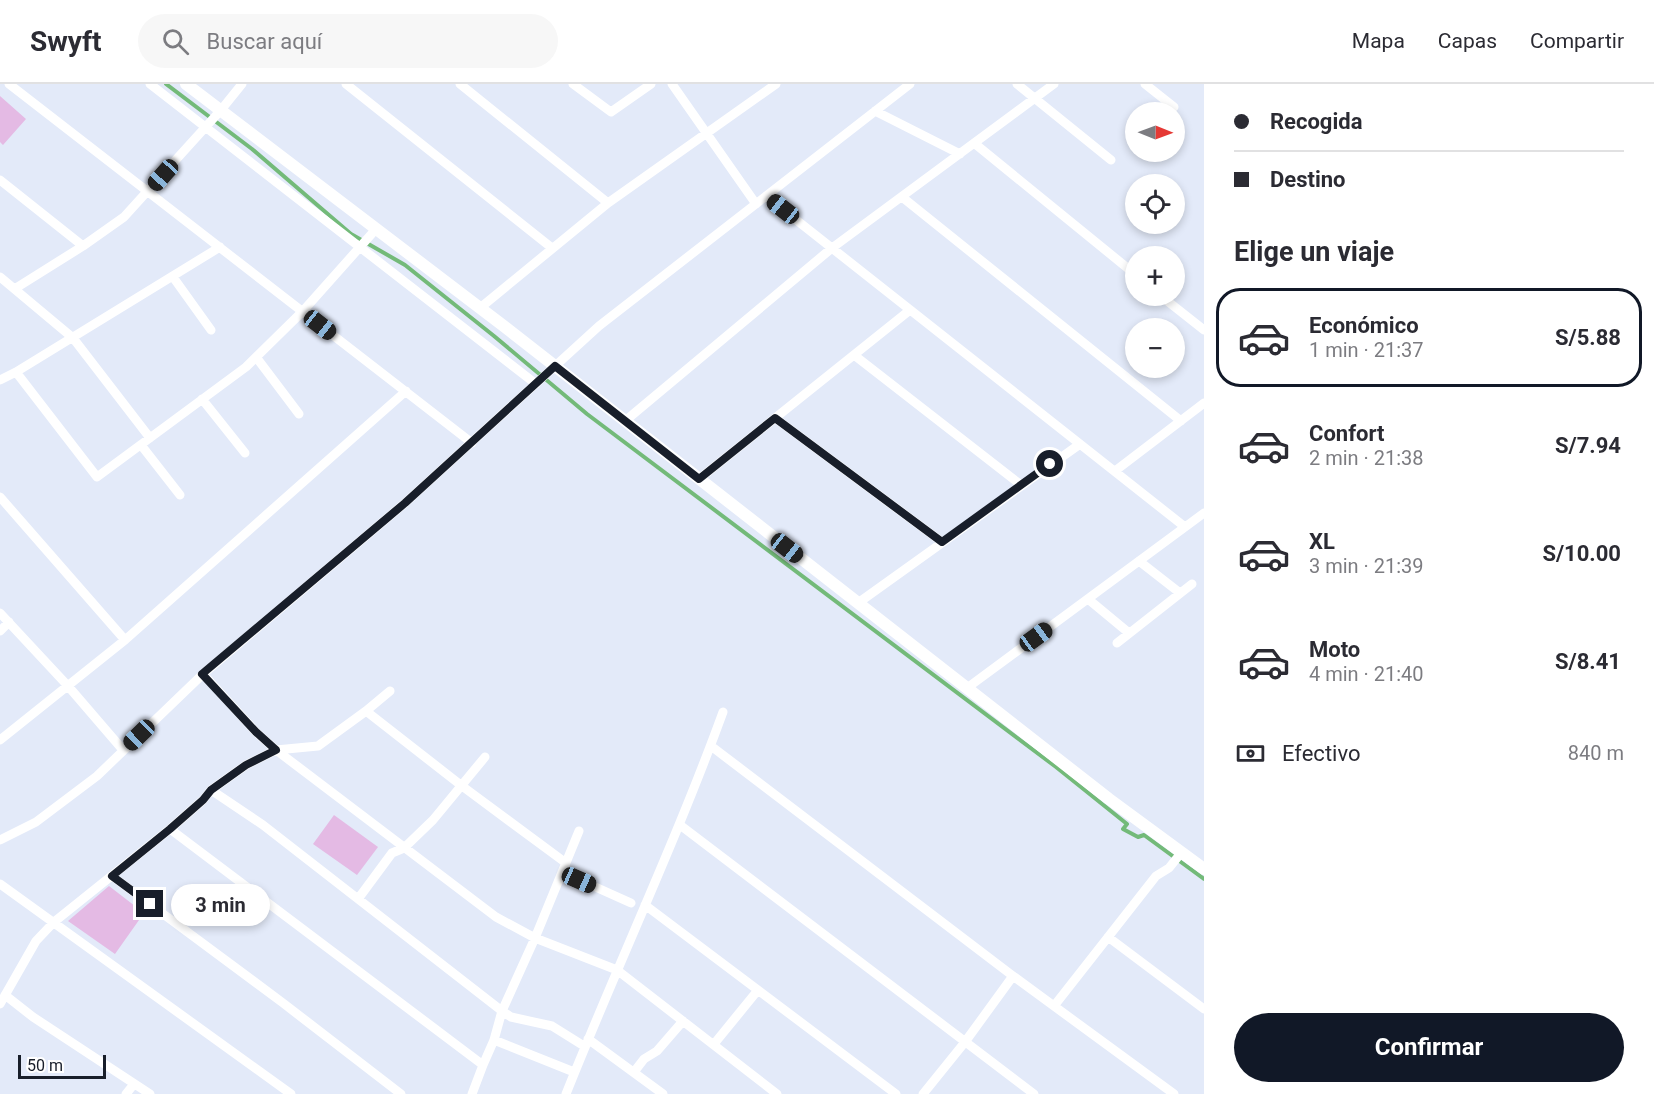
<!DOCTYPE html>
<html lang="es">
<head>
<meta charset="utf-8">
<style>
  body { margin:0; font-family:Roboto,sans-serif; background:#f7f7f7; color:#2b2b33; height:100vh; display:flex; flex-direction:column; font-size:22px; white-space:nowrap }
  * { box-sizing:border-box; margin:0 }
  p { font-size:20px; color:#7c7c81 }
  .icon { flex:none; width:33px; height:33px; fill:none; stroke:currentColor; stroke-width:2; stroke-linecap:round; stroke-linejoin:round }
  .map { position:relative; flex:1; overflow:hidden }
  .details { display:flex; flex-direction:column; background:#fff; width:450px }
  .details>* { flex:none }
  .banner { display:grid; align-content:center; height:132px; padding:0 30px; background:#fff }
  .needle { width:39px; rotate:91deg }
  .buttons { position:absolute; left:1125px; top:18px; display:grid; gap:12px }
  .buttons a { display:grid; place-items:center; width:60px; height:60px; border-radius:50%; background:#fff; box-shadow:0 3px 9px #0003; font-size:30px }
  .scale { position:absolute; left:18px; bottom:15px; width:88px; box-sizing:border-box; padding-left:6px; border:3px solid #181e2a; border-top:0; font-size:16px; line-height:21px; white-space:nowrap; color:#181e2a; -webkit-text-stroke:4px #fff; paint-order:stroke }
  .end { position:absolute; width:27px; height:27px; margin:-14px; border:8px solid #181e2a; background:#fff; box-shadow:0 0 0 3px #fff }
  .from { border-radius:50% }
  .bubble { position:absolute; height:42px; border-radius:21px; background:#fff; box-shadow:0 3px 9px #0003; font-size:20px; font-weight:700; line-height:42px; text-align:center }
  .car { position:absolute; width:18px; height:36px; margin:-18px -9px; border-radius:8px; box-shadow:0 0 4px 2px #0007; background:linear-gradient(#222 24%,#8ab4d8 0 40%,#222 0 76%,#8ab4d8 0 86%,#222 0) }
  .banner b { display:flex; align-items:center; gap:21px; height:57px; font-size:22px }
  .banner b+b { border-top:2px solid #e1e1e2 }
  .banner i { width:15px; height:15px; background:#2b2b33 }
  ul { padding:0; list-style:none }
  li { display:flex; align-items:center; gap:18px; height:99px; margin:0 12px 9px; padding:0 18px; border:3px solid transparent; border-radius:24px }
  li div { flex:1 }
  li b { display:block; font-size:22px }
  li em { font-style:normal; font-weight:700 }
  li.active { border-color:#111827 }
  li>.icon { width:54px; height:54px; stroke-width:1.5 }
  h2 { padding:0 30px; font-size:27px; line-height:72px }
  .pay { display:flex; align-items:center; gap:15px; height:66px; padding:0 30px; font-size:22px }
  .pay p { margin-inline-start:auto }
  .button { display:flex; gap:12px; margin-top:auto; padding:12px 30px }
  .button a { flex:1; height:69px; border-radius:36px; background:#111827; color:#fff; font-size:24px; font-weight:700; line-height:69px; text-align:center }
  header { display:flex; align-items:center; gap:36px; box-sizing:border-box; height:84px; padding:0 30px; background:#fff; border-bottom:2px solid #e1e1e2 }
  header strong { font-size:28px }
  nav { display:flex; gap:33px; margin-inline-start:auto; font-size:21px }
  .search { width:420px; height:54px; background:#f7f7f7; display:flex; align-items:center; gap:15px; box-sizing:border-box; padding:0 21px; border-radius:33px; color:#7c7c81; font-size:22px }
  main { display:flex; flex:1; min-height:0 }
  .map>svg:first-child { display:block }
  .green { fill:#e4bae4 }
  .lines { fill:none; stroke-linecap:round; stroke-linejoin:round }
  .stream { stroke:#73ba79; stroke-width:4 }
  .minor { stroke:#fff; stroke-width:9 }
  .tertiary { stroke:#fff; stroke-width:12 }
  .route { stroke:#181e2a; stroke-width:8 }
</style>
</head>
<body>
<header>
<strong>Swyft</strong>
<div class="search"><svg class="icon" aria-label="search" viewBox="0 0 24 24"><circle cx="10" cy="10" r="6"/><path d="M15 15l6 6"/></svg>Buscar aquí</div>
<nav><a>Mapa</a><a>Capas</a><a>Compartir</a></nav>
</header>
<main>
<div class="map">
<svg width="1204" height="1010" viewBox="0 0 1204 1010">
  <rect width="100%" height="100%" fill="#e3eaf9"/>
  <path class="green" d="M0 12 26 35 3 61 0 58Z
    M334 731 378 763 357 791 313 760Z
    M109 802 144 829 115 870 68 837Z"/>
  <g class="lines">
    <path class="stream" d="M166 0 252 65 351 150 405 181 494 252 587 330 1056 683 1127 740 1123 745 1138 753 1144 751 1204 795"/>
    <path class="minor" d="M9 0 472 359
      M150 0 536 300
      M346 0 552 164
      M460 0 608 119
      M573 0 611 28 651 0
      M672 0 756 120
      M1017 0 1111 76
      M1145 0 1174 23
      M875 27 960 70
      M974 59 1136 191
      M0 96 83 162
      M766 112 1185 443
      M902 113 1181 337
      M0 193 73 254 150 354
      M173 193 211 246
      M16 204 83 162 124 133 221 26 242 0
      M1161 212 1204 246
      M480 224 608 119 776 0
      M854 271 1021 401
      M256 273 299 330
      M16 288 97 393 246 283 303 227 376 145
      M0 296 16 288 220 163
      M202 315 245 369
      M775 334 942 458
      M625 337 832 164 1054 0
      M141 361 180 411
      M1115 387 1204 319
      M699 395 910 226
      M0 413 125 556
      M1139 477 1180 509
      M1088 515 1129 549
      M858 519 1080 360
      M0 529 68 602 123 666
      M0 547 9 538
      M1117 559 1192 500
      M203 590 256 648 276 666 496 833 535 854 617 886 777 1010
      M967 604 1204 429
      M366 627 462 702 566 779
      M0 656 125 556 406 307
      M711 662 1013 892 1174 1010
      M211 706 263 741 502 927 511 933 552 942 584 962
      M680 741 1034 1010
      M170 745 483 981
      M0 756 36 738 97 692 203 590 405 419 599 242 910 0
      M562 788 631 819
      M112 792 283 919 401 1010
      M0 800 291 1010
      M358 815 392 769 404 764 433 736 485 673
      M645 821 896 1010
      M1108 853 1204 925
      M5 911 33 933 150 1010
      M0 920 36 857 54 838 170 745 203 716 211 706 246 681 276 666 318 662 366 627 390 607
      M1054 922 1156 792 1169 784 1181 769
      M588 955 663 1010
      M494 956 574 988
      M714 960 758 906
      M634 988 644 975 657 967 683 937
      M126 1010 134 1000
      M472 1010 483 981 494 956 502 927 535 854 579 747
      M566 1010C617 882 676 757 723 628
      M923 1010 965 958 1013 892"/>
    <path class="tertiary" d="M186 0 505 243 1109 715 1204 785"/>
  </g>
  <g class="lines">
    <path class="route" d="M150 820 112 792 170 745 203 716 211 706 246 681 276 666 256 648 202 590 405 419 555 282 699 395 775 334 942 458 1050 380"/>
  </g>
</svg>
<div class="buttons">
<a><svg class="needle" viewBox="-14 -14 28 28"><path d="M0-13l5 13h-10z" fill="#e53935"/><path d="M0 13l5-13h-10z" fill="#7c7c81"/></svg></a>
<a><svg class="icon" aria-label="locate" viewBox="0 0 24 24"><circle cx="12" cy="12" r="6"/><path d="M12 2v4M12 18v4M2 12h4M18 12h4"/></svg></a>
<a>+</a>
<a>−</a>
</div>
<div class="scale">50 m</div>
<i class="end from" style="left:1050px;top:380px"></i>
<i class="end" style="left:150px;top:820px"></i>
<div class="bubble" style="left:171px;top:800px;width:99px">3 min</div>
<i class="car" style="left:163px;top:91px;rotate:222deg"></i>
<i class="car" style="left:783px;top:125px;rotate:308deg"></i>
<i class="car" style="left:320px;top:241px;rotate:128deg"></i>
<i class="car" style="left:787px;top:464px;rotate:128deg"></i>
<i class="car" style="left:1036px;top:553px;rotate:54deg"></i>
<i class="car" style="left:139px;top:651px;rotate:226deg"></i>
<i class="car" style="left:579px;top:796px;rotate:114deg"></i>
</div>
<section class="details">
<div class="banner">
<b><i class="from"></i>Recogida</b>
<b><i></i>Destino</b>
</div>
<h2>Elige un viaje</h2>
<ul>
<li class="active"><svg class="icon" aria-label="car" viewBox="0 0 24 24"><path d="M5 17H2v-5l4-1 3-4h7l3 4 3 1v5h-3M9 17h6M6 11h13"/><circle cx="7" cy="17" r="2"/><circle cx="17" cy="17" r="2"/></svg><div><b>Económico</b><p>1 min · 21:37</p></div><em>S/5.88</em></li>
<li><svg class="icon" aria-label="car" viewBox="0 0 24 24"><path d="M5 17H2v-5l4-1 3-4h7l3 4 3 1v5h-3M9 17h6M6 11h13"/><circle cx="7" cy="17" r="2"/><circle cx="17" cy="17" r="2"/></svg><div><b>Confort</b><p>2 min · 21:38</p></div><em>S/7.94</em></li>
<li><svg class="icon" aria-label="car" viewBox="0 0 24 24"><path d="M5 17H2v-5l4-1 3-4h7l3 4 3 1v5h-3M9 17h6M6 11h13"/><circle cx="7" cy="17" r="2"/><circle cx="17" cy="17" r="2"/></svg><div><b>XL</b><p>3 min · 21:39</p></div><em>S/10.00</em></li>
<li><svg class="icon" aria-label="car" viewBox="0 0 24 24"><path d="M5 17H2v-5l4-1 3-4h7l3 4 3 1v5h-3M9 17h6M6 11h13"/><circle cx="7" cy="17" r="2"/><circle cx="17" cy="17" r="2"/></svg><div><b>Moto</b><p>4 min · 21:40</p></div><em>S/8.41</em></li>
</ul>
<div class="pay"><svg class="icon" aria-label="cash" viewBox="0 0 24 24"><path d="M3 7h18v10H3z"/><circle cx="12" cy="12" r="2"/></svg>Efectivo<p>840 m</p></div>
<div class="button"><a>Confirmar</a></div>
</section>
</main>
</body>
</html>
